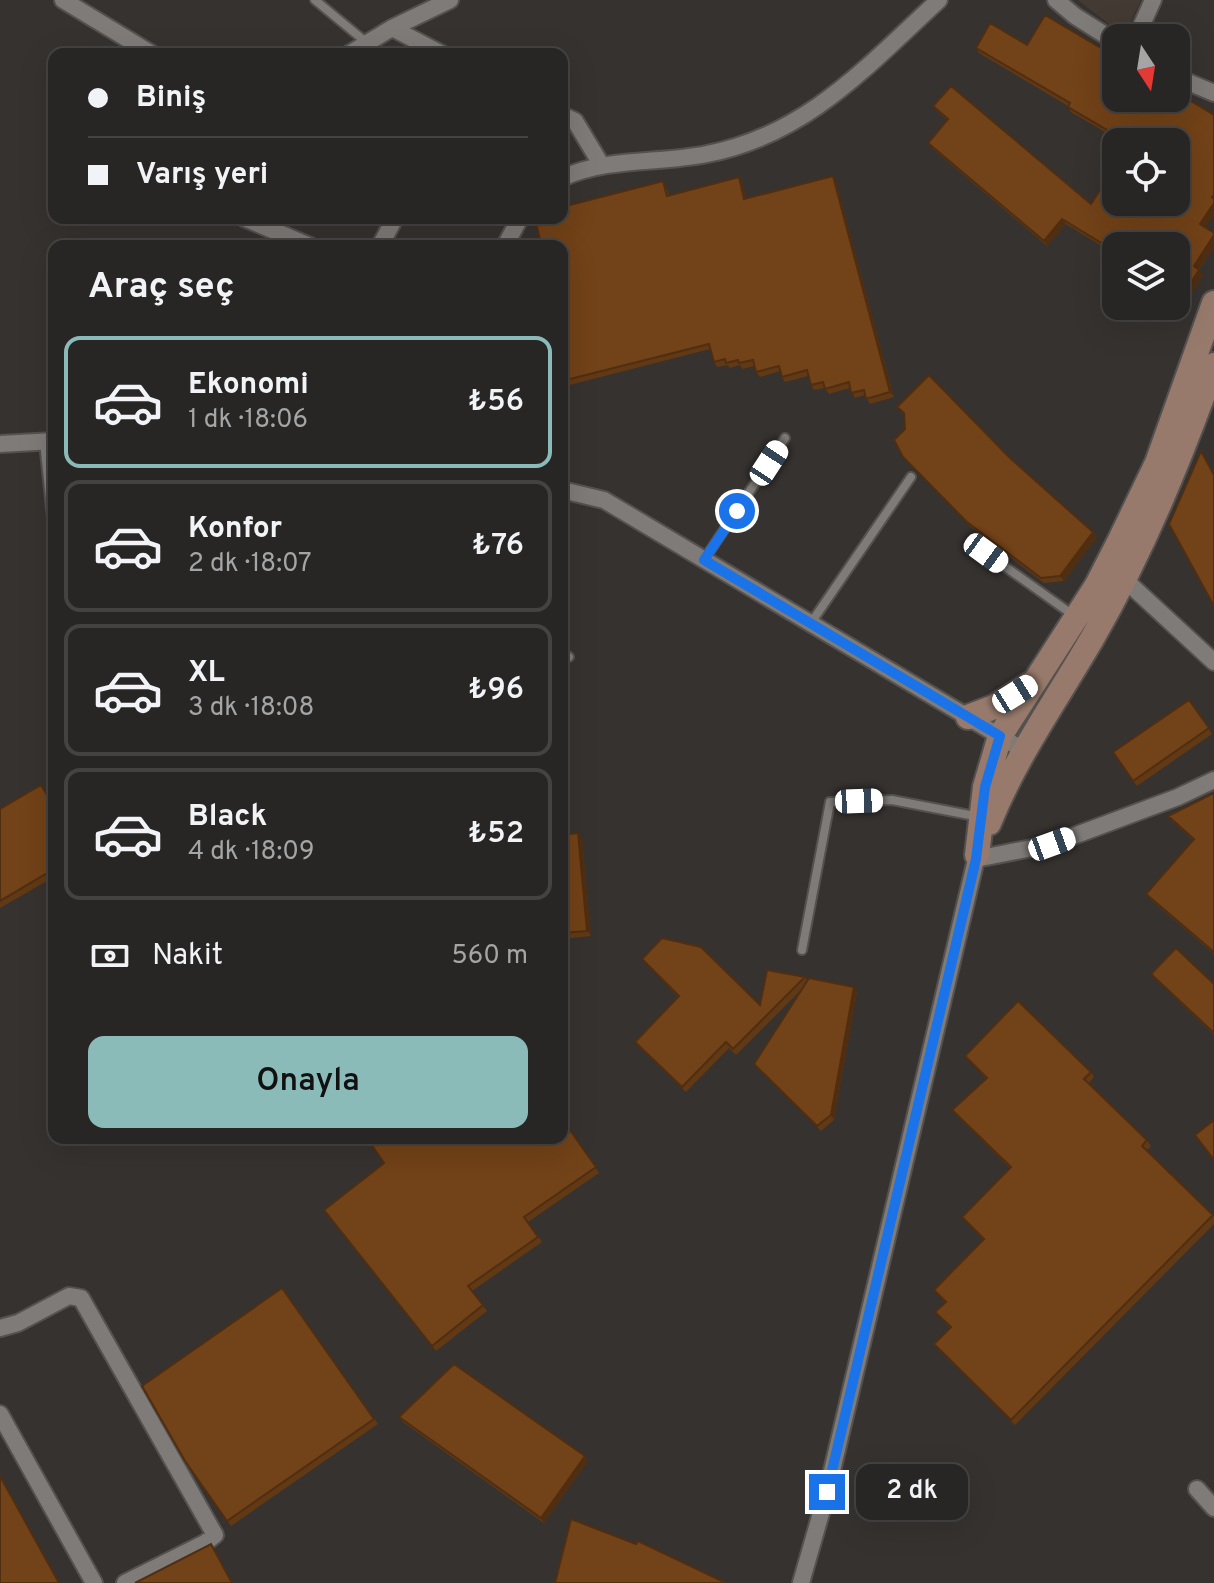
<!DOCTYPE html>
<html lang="tr">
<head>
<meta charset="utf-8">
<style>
  body { margin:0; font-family:Overpass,sans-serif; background:#343231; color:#f1f3f6; height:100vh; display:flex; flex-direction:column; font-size:30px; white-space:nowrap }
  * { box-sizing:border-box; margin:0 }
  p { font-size:26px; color:#a5a5a6 }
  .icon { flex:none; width:44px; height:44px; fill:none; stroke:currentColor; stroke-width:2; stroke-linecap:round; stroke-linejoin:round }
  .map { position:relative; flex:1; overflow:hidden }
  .side { position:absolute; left:48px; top:240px; width:520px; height:904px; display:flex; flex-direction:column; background:#282624; border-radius:16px; box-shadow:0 8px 32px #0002,0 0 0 2px #444341 }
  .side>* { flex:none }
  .top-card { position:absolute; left:48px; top:48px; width:520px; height:176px; border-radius:16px; box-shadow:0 8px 32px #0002,0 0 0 2px #444341; display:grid; align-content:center; height:176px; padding:0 40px; background:#282624 }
  .needle { width:52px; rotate:168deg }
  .controls { position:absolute; left:1102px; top:24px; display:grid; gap:16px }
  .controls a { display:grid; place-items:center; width:88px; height:88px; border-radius:16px; background:#282624; box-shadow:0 8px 32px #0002,0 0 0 2px #444341; font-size:40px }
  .end { position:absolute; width:36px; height:36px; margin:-18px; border:10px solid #1a73e8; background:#fff; box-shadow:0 0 0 4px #fff }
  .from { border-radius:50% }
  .bubble { position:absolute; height:56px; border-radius:16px; background:#282624; box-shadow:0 8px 32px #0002,0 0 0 2px #444341; font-size:26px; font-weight:600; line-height:56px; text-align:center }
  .car { position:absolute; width:24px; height:48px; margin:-24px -12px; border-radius:10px; box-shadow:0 0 6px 2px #0007; background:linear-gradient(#fff 24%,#345 0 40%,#fff 0 76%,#345 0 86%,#fff 0) }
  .top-card b { display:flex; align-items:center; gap:28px; height:76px; font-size:30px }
  .top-card b+b { border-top:2px solid #444341 }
  .top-card i { width:20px; height:20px; background:#f1f3f6 }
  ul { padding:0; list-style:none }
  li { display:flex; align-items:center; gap:24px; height:132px; margin:0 16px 12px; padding:0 24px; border:4px solid #444341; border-radius:16px }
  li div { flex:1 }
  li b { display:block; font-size:30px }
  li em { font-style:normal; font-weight:600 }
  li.active { border-color:#8bbbb9 }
  li>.icon { width:72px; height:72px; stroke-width:1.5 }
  h2 { padding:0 40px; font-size:36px; line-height:96px }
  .pay { display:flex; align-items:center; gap:20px; height:88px; padding:0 40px; font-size:30px }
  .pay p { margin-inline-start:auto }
  .cta { display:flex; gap:16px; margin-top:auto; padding:16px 40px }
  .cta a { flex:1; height:92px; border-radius:16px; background:#8bbbb9; color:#111; font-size:32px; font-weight:600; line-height:92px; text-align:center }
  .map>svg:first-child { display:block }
  .built { fill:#433a33 }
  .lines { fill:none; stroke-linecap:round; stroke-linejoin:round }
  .lane-casing { stroke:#54514f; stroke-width:12 }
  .street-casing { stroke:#54514f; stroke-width:20 }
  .secondary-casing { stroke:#54514f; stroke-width:28 }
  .lane { stroke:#7f7b78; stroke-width:8 }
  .street { stroke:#7f7b78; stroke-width:16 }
  .secondary { stroke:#977a6b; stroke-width:24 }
  .wall { fill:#623915 }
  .shaded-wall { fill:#502e11 }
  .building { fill:#724218; stroke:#502e11; stroke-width:2 }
  .route { stroke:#1a73e8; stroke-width:10 }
</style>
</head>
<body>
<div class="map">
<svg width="1214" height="1583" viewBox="0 0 1214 1583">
  <rect width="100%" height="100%" fill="#363230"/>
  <path class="built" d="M1078 0H1141L1130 23 1114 28Z"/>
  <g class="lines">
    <g class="lane-casing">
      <path id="lane" d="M315 0 367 43
        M44 442 54 536
        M986 553 1073 615
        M704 560 785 438
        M811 623 911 477
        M562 652 569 657
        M802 950 830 802 892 800 980 817"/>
    </g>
    <g class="street-casing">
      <path id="street" d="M63 0 152 54
        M1056 0 1075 16 1116 42
        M392 28 442 54
        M1136 38 1153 0
        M349 54 392 28 450 0
        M1176 77 1214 93
        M562 115 575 121 602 166
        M562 178C608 157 659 164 707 154 807 135 867 66 939 0
        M244 218 310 246
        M380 246 395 218
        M505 246 520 218
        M0 444 54 441
        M562 490 604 500 1023 750
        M1124 579 1214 662
        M976 859 1052 844 1178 797 1214 780
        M0 1328 18 1323 69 1296 81 1298 215 1535 205 1543 125 1583
        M0 1414 94 1583
        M1197 1489 1214 1508
        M801 1583 827 1492 977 855"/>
    </g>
    <g class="secondary-casing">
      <path id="secondary" d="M968 717 994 707 1030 684
        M989 823C1016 756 1057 699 1093 637 1143 550 1180 459 1214 365
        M977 855 985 787 1000 736 1097 585 1119 542 1157 463 1214 303"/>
    </g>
    <use href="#lane" class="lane"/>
    <use href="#street" class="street"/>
    <use href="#secondary" class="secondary"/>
  </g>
  <path class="wall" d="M1045 15 1116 57V98H1176V92L1214 115V214L1205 227 1214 233V246L1199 270 1203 275 1187 300 1176 293V246H1116V255L1066 224 1047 246 932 148 928 143 947 120 937 111 933 106 951 86 1091 204 1116 165V202H1176V142H1122L1071 112 1068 107V106L979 53 976 48 990 23 1027 45Z
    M739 177 742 182 746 198 836 182 894 397 870 404 865 395 855 398 850 388 829 394 825 388 814 390 811 385 808 376 785 382 782 377 780 371 760 377 756 372 755 366 742 369 740 365 730 368 727 365 717 367 714 362 710 349 562 387V246L540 240 666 187 669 195Z
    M897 407 1010 458 1093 532 1097 537 1064 581 1044 583 971 527 907 462 903 457 904 415Z
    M1189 700 1212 734 1137 786 1113 752Z
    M1214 793V954L1150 899 1146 894 1193 840 1172 821 1168 816Z
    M54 806V877L0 908V809Z
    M562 835 582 838 591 936 562 939Z
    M642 959 760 1005 805 977 807 980 857 992 834 1120 821 1131 758 1069 754 1064 801 990 736 1055 729 1048 686 1092 639 1047 635 1042 678 997Z
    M1151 974 1214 984V1035L1155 979Z
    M965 1056 1091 1072 1094 1077 1089 1083 1147 1140 1151 1146 1147 1150 1214 1216V1224L1015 1425 938 1349 934 1344 950 1328 935 1312 945 1303 934 1290 983 1240 962 1217 1010 1168 956 1115 952 1110 986 1079Z
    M562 1119 599 1173 528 1222 542 1242 472 1291 487 1311 436 1351 324 1210 384 1163Z
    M282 1288 378 1424 231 1526 185 1461Z
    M399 1417 585 1456 588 1461 544 1523 403 1422Z"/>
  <path class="shaded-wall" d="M833 176 836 182 894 397 890 392Z
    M739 177 742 182 748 204 744 199Z
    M1214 203V214L1204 230 1200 224Z
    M1062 219 1066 224 1047 246 1044 241Z
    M1214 235V246L1197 272 1194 266Z
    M1199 270 1203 275 1187 300 1183 295Z
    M1093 532 1097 537 1064 581 1060 576Z
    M562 735 565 739 562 753Z
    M578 833 582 838 591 936 587 931Z
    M854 987 857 992 834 1120 831 1115Z
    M585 1456 588 1461 544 1523 541 1518Z"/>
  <path class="building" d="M1045 15 1116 57V98H1176V92L1214 115V195L1212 197 1214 199V203L1200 224 1214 233V235L1194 266 1199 270 1183 295 1176 290V246H1116V252L1062 219 1044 241 928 143 948 119 933 106 951 86 1091 204 1116 165V202H1176V142H1128L1068 107 1070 103 976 48 990 23 1027 45Z
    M833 176 890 392 866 399 864 390 851 393 849 382 825 389 823 382 811 385 807 370 782 377 779 366 756 372 753 360 739 363 738 360 726 363 725 359 714 362 709 344 562 381V246H529L528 243 540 240 535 218H562V207L663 181 667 196 739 177 744 199Z
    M929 375 1010 458 1093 532 1060 576 1041 578 967 522 903 457 894 440 905 429 904 413 897 407Z
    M1201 451 1214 475V606L1169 524Z
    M1189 700 1209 728 1133 781 1113 752Z
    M41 785 54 807V869L0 901V809Z
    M1214 793V952L1146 894 1194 839 1168 816Z
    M578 833 587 931 562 933V835Z
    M662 938 701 947 760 1005 767 970 805 977 733 1049 726 1042 682 1087 635 1042 679 996 642 959Z
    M1176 948 1214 984V1033L1151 974Z
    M809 978 854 987 831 1115 817 1126 754 1064Z
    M1018 1001 1091 1072 1084 1079 1147 1140 1142 1146 1213 1215 1011 1420 934 1344 951 1327 935 1312 946 1302 934 1290 984 1239 962 1217 1011 1167 952 1110 987 1078 965 1056Z
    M562 1119 596 1167 524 1217 538 1237 468 1286 483 1305 432 1346 324 1210 384 1163 367 1138H562Z
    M1214 1120V1160L1195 1135Z
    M282 1288 374 1419 227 1521 185 1461 142 1386Z
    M454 1364 585 1456 541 1518 399 1417Z
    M0 1476 59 1583H0Z
    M571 1519 636 1544 638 1541 726 1583H555Z
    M211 1544 232 1583H135Z"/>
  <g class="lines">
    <path class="route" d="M737 511 704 560 1000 736 985 787 976 859 827 1492"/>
  </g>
</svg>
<div class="controls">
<a><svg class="needle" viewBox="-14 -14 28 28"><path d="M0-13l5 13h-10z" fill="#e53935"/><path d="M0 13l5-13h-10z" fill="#a5a5a6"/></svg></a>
<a><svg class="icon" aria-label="locate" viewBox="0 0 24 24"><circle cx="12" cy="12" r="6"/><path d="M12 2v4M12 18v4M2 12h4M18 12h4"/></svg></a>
<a><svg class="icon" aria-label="layers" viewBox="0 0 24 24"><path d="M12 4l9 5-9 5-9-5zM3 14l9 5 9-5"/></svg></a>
</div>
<i class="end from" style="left:737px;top:511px"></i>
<i class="end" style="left:827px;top:1492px"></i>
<div class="bubble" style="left:856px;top:1464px;width:112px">2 dk</div>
<i class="car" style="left:769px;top:463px;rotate:33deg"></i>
<i class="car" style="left:986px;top:553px;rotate:126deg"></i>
<i class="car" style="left:1015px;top:694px;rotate:58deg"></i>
<i class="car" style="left:859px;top:801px;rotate:88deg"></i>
<i class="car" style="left:1052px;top:844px;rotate:70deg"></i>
<div class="top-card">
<b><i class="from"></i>Biniş</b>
<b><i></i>Varış yeri</b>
</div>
<section class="side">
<h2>Araç seç</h2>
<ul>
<li class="active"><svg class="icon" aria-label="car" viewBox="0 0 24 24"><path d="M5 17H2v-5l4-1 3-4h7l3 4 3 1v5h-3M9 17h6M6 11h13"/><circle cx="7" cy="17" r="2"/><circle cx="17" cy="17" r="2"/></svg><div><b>Ekonomi</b><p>1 dk · 18:06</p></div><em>₺56</em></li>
<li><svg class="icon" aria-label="car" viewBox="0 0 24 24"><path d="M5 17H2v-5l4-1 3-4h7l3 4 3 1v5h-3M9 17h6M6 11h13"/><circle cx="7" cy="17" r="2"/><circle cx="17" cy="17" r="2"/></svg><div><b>Konfor</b><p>2 dk · 18:07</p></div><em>₺76</em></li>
<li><svg class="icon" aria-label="car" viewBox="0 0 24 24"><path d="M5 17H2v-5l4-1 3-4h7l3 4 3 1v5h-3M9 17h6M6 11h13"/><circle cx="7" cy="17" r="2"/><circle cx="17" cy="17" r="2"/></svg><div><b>XL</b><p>3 dk · 18:08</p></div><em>₺96</em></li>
<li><svg class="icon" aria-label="car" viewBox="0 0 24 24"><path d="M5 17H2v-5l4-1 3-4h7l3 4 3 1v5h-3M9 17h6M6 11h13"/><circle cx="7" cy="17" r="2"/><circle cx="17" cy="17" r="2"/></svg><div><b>Black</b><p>4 dk · 18:09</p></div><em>₺52</em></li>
</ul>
<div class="pay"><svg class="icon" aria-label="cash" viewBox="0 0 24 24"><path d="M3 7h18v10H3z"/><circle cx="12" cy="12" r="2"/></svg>Nakit<p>560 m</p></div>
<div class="cta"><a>Onayla</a></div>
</section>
</div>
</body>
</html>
